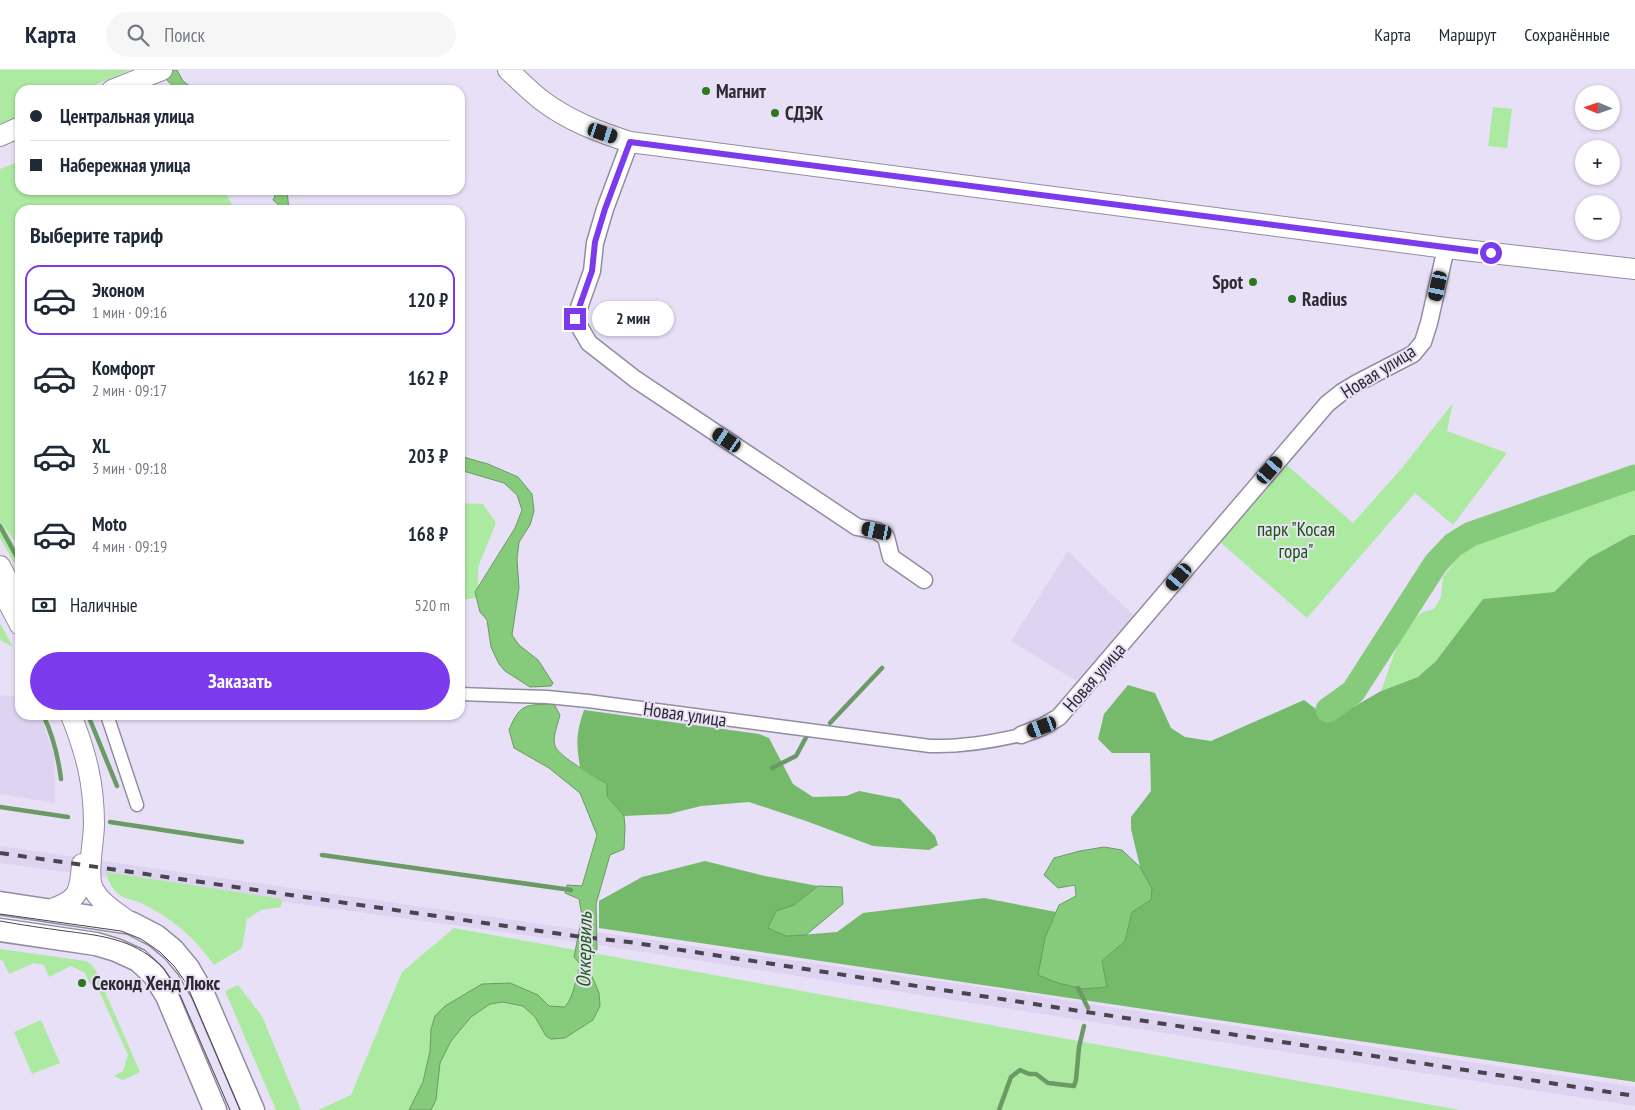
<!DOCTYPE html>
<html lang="ru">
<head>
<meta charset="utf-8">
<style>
  body { margin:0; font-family:"PT Sans Narrow",sans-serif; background:#f6f6f7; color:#1f2937; height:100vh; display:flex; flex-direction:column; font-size:19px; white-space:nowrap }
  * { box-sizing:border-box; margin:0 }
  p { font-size:16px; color:#747a83 }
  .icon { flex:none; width:28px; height:28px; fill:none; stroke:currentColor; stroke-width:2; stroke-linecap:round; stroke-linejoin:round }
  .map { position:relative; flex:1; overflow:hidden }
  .side { position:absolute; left:15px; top:135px; width:450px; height:515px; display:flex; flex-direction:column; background:#fff; border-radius:15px; box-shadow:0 1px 4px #0004 }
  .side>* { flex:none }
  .top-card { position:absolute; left:15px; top:15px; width:450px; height:110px; border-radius:15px; box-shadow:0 1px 4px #0004; display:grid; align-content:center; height:110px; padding:0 15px; background:#fff }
  .needle { width:32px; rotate:272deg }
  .controls { position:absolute; left:1575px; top:15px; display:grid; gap:10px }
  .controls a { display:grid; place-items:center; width:45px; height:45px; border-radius:50%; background:#fff; box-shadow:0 1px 4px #0004; font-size:25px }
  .end { position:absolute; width:22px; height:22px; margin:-11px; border:6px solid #7c3aed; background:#fff; box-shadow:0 0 0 2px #fff }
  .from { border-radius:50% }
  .bubble { position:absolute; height:35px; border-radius:18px; background:#fff; box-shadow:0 1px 4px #0004; font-size:16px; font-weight:700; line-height:35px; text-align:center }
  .car { position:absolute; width:15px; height:30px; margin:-15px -8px; border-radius:6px; box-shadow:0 0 4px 1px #0007; background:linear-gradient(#222 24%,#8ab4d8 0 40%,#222 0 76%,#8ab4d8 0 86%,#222 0) }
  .top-card b { display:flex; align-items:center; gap:18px; height:48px; font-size:19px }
  .top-card b+b { border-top:1px solid #e0e1e3 }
  .top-card i { width:12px; height:12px; background:#1f2937 }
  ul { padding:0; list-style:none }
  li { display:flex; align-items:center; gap:15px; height:70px; margin:0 10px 8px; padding:0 5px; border:2px solid transparent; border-radius:15px }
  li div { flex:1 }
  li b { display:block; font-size:19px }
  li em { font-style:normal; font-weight:700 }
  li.on { border-color:#7c3aed }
  li>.icon { width:45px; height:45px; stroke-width:1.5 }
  h2 { padding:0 15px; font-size:22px; line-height:60px }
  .pay { display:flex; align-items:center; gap:12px; height:55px; padding:0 15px; font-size:19px }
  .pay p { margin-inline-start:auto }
  .action { display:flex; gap:10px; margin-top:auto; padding:10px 15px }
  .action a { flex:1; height:58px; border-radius:30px; background:#7c3aed; color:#fff; font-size:20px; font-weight:700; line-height:58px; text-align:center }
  header { display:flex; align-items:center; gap:30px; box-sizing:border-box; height:70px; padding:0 25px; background:#fff; border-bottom:1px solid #e0e1e3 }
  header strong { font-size:24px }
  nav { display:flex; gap:28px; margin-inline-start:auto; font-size:18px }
  .search { width:350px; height:45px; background:#f6f6f7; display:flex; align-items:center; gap:12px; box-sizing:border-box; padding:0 18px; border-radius:28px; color:#747a83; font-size:19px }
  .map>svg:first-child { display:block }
  .built { fill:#ded4f1 }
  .green { fill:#aceaa1 }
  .forest { fill:#75b96b }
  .water { fill:#86ca7c; stroke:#6b9a66 }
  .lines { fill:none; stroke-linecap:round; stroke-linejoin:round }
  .stream { stroke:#6b9a66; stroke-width:4.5 }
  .river { stroke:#86ca7c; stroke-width:25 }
  .pedestrian-casing { stroke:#938ca0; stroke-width:15 }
  .minor-casing { stroke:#938ca0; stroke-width:19 }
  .tertiary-casing { stroke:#938ca0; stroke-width:22 }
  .secondary-casing { stroke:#938ca0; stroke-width:25 }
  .pedestrian { stroke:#fff; stroke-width:12 }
  .minor { stroke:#fff; stroke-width:16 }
  .tertiary { stroke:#fff; stroke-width:20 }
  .secondary { stroke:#fff; stroke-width:22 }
  .tram { stroke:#48454f; stroke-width:1 }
  .rail { stroke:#48454f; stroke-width:4; stroke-dasharray:9 9; stroke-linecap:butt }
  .route { stroke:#7c3aed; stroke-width:6 }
  .poi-dot { fill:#2b781f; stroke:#e8e0f6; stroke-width:2 }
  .labels { text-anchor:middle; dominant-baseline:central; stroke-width:4; stroke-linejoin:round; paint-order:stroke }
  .poi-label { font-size:19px; font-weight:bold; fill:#2d2a32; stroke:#e8e0f6; text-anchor:start }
  .street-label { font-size:19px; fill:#2d2a32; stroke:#e8e0f6 }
  .park-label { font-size:19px; fill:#125705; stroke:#e8e0f6 }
  .water-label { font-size:20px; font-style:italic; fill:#1b5e10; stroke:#e8e0f6 }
</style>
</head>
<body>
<header>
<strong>Карта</strong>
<div class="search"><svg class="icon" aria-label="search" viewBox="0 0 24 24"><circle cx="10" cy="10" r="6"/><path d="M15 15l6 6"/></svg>Поиск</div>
<nav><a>Карта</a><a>Маршрут</a><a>Сохранённые</a></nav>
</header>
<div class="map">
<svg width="1635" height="1040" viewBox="0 0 1635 1040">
  <rect width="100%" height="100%" fill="#e8e0f6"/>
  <path class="built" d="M1068 481 1134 546 1076 611 1011 571Z
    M0 625 17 627 20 630V645H37L42 650 54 686 55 733 0 724Z
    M0 776 992 919 1635 1017V1036L598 875 0 793Z"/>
  <path class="green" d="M0 0H130L83 20H20V46L0 55Z
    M1493 37 1512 39 1507 78 1488 76Z
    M20 91V120H224L235 140H20V478L1 452 20 485V504L0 468V99Z
    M1453 333 1447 361 1507 383 1453 455 1415 423 1307 548 1220 472 1287 395 1353 453 1402 398Z
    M1635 415V465H1631L1589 488 1554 522 1483 529 1436 591 1418 607 1381 621 1404 556 1423 542 1434 539 1441 527 1443 507 1461 483 1507 460Z
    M460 433 483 434 496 453 478 497V528L460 530Z
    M0 553 13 577 0 570Z
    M106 802 282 829 281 837 261 840 247 849 242 878 214 895C194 867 175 851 145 835 137 830 127 830 120 825 112 819 108 811 106 802Z
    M454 858 1460 1040H318L351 1025 402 902Z
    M0 879 86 891 92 895 96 901 140 1002 123 1010 114 1006 123 1001 128 985 95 912 90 914 85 903 71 896 49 907 44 895 34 893 9 904 3 891 0 890Z
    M238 915 262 946 301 1040H276L225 921Z
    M41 950 60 993 32 1004 14 962Z"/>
  <path class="forest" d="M1631 465H1635V1012L599 858V831L642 807 705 791 765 806 818 816 794 836 776 841 787 866 837 862 863 843 984 828 1056 842 1045 868 1106 917 1102 891 1125 871 1132 842 1151 830 1152 819 1140 797 1131 759V747L1151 721 1150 683H1112L1098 669 1104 644 1128 615 1155 623 1171 658 1185 667 1211 671 1304 630 1325 646 1350 639 1381 621 1418 607 1436 591 1483 529 1554 522 1589 488Z
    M584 640 759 664 769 668 793 714 813 727 846 726 859 721 900 729 935 766 938 775 929 780 873 776 806 751 749 732 701 736 669 744 624 746 607 726V714L580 697C576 672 576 664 584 640Z"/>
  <path class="water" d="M158 0H177L183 11 195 20H176Z
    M273 120H287L289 140H279L280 136 273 130 275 126Z
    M460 386 488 394 518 407 532 424 534 441 530 455 519 472 517 489 519 518 512 565 519 575 538 590 553 613 551 616 530 617 505 601 499 594 491 577 487 550 480 542 475 522 515 458 522 440 517 425 504 413 460 400Z
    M554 634 560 645C558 654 552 667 555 676 559 687 596 707 607 714V726L624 746 625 756 624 779 610 785 596 834 597 879 589 893V899L599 923 600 936 593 950 565 968 551 969 546 966 535 947 523 936 503 932 490 934 471 947 451 971 440 993 436 1030 431 1040H409L423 1012 430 981 431 959 435 946 445 936 482 914 510 913 538 925 549 936 565 937C574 926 575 911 580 897V894L574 887 582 846 579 829 565 823 567 815 582 816 597 765 580 723 549 698 514 678 509 660C520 633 526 635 554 634Z
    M1104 777 1122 780 1140 797 1152 819 1151 830 1132 842 1125 871 1102 891 1107 917 1083 919 1058 913 1038 905 1045 868 1059 835 1076 826 1075 815 1058 818 1044 805 1054 788 1080 781Z
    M818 816 842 817 843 834 806 865 786 866 768 858 776 841 794 835Z"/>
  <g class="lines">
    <path class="stream" d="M0 456 20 493
      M43 645C53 665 58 686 61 709
      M88 645 117 716
      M830 653 882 598
      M772 698 796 686 809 662
      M0 737 68 747
      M110 752 242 772
      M322 785 571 820
      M1078 918 1088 938
      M999 1040 1011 1007 1020 1000 1029 1004H1036L1048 1013 1074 1016 1076 1010 1079 977 1084 956"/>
    <path class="river" d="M1328 640 1353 622 1436 493 1453 475 1471 464 1635 407"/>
    <g class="pedestrian-casing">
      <path id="pedestrian" d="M460 624 547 627 588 631 930 676C961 677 991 672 1021 665
        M107 645 137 735"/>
    </g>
    <g class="minor-casing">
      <path id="minor" d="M630 72 605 139 595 173 592 201 575 249 589 273 635 309 857 457 877 461 886 467 891 487 924 510
        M1021 665 1042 657 1059 647 1327 334 1342 322 1357 313 1413 284 1423 272 1429 253 1446 178"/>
    </g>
    <g class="tertiary-casing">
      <path id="tertiary" d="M508 0C518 9 529 20 540 29 567 50 598 62 630 72L1446 178 1635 199
        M112 20 162 0
        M0 66 20 57
        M0 496 17 528
        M0 517 20 555
        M71 645C86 683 94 713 94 754 94 770 87 802 92 816 98 832 117 843 131 853
        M49 840C78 830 80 824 82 794"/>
    </g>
    <g class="secondary-casing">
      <path id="secondary" d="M0 833 131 853 156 866 173 880 188 898 203 924 253 1040
        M0 860 96 874 116 880 138 890 154 905 167 926 215 1040"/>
    </g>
    <use href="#pedestrian" class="pedestrian"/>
    <use href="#minor" class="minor"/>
    <use href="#tertiary" class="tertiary"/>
    <use href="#secondary" class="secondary"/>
    <path class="tram" d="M0 844 121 861 141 869 160 882 174 896 186 913 240 1040
      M0 851C22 855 43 858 65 861 96 865 127 868 152 888 163 896 170 907 177 918L230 1040"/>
    <path class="rail" d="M0 783 575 866 629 872 1635 1026"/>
  </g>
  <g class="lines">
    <path class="route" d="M575 249 592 201 595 172 605 139 630 72 1491 183"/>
  </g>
  <g class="poi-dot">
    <circle cx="706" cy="21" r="5"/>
    <circle cx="775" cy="43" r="5"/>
    <circle cx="1253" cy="212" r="5"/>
    <circle cx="1292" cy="229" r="5"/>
    <circle cx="82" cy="913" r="5"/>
  </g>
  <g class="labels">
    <g class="poi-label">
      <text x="716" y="21">Магнит</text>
      <text x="785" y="43">СДЭК</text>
      <text x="1243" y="212" text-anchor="end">Spot</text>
      <text x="1302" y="229">Radius</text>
      <text x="92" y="913">Секонд Хенд Люкс</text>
    </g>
    <g class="street-label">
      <text transform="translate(1378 301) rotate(-32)">Новая улица</text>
      <text transform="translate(1094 607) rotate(-49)">Новая улица</text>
      <text transform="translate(685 644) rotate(8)">Новая улица</text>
    </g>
    <g class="park-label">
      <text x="1296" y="459">парк "Косая<tspan x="1296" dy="22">гора"</tspan></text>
    </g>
    <g class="water-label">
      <text transform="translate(584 880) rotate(-89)">Оккервиль</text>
    </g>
  </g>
</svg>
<div class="controls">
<a><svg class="needle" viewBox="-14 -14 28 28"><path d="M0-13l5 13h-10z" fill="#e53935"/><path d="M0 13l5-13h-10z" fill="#747a83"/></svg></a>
<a>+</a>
<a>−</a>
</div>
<i class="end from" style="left:1491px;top:183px"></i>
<i class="end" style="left:575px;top:249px"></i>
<div class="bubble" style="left:592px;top:231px;width:82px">2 мин</div>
<i class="car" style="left:603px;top:63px;rotate:108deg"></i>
<i class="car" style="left:1438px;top:216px;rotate:192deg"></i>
<i class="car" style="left:727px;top:370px;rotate:304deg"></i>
<i class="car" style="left:1270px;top:400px;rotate:41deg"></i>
<i class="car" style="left:877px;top:461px;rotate:282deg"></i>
<i class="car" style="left:1179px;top:507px;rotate:220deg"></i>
<i class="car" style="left:1042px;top:657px;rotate:249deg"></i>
<div class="top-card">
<b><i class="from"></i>Центральная улица</b>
<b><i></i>Набережная улица</b>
</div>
<section class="side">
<h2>Выберите тариф</h2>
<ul>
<li class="on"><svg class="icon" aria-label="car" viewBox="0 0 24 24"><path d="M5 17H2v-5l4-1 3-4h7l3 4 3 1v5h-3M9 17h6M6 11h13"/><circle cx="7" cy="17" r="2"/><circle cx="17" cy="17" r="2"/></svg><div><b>Эконом</b><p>1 мин · 09:16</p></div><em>120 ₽</em></li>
<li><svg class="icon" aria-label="car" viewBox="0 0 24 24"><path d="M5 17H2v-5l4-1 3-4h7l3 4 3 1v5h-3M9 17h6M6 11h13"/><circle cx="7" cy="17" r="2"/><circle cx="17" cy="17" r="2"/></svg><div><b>Комфорт</b><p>2 мин · 09:17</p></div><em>162 ₽</em></li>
<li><svg class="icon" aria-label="car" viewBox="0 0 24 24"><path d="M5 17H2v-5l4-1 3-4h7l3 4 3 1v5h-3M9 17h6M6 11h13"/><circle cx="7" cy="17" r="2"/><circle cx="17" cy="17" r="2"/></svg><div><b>XL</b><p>3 мин · 09:18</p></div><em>203 ₽</em></li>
<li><svg class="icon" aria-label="car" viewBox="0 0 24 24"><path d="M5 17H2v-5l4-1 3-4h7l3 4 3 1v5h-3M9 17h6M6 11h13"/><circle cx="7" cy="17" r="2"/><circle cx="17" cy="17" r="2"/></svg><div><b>Moto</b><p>4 мин · 09:19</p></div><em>168 ₽</em></li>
</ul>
<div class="pay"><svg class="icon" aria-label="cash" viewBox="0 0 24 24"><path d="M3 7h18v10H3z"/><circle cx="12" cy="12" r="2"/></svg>Наличные<p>520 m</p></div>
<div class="action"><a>Заказать</a></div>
</section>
</div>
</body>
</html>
